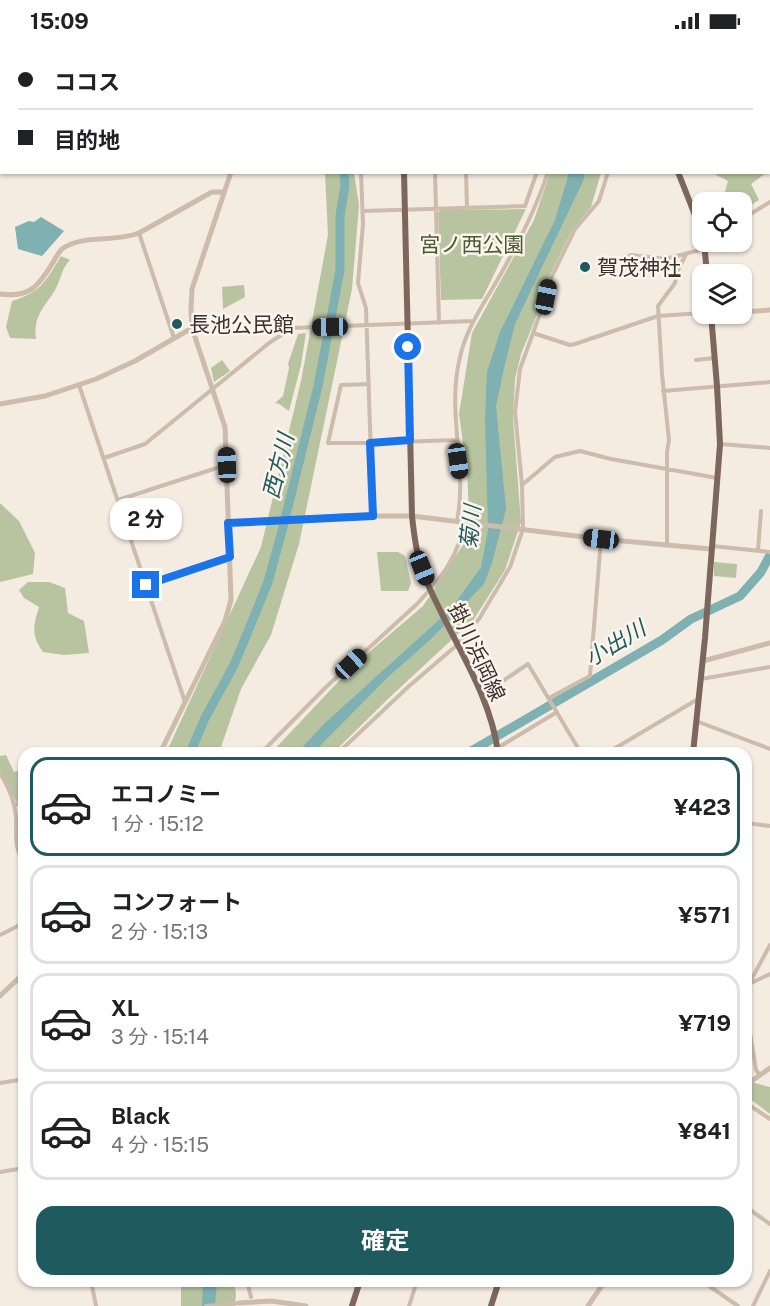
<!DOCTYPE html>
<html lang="ja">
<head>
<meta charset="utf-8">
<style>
  body { margin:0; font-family:"Public Sans","Noto Sans JP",sans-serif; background:#f2f2f2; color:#202124; height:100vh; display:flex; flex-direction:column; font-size:22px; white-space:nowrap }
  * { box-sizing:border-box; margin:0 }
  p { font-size:20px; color:#757577 }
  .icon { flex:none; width:33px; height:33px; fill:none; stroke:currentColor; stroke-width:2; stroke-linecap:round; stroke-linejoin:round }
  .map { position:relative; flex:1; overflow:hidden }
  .side { position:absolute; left:18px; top:705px; width:734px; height:540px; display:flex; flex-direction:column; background:#fff; border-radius:18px; box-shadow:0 2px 4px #0004 }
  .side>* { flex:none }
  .top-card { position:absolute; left:0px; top:0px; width:771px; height:132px; box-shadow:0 2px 4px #0004; display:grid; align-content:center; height:132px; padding:0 18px; background:#fff }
  .tools { position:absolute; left:692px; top:150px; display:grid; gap:12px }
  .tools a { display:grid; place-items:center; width:60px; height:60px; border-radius:12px; background:#fff; box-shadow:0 2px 4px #0004; font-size:30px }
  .end { position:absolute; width:27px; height:27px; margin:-14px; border:8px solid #1a73e8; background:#fff; box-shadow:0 0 0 3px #fff }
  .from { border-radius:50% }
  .bubble { position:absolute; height:42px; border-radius:18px; background:#fff; box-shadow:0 2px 4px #0004; font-size:20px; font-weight:700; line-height:42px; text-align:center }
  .car { position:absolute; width:18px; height:36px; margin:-18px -9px; border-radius:8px; box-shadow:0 0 4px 2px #0007; background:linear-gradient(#222 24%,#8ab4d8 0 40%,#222 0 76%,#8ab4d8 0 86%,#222 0) }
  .top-card b { display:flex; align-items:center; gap:21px; height:57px; font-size:22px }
  .top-card b+b { border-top:2px solid #e0e0e0 }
  .top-card i { width:15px; height:15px; background:#202124 }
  ul { padding:10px 0 0; list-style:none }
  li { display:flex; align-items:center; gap:18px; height:99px; margin:0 12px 9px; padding:0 6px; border:3px solid #e0e0e0; border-radius:18px }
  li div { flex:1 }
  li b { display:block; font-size:22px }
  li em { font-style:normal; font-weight:700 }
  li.active { border-color:#1f5a5e }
  li>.icon { width:54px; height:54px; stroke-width:1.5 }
  .button { display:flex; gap:12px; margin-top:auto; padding:12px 18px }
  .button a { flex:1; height:69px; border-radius:18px; background:#1f5a5e; color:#fff; font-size:24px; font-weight:700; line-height:69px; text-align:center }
  .status { display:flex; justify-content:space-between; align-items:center; height:42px; padding:0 30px; background:#fff; direction:ltr }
  .status svg { height:16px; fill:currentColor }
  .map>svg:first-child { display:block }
  .green { fill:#b8c4a0 }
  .water { fill:#7fb0b2 }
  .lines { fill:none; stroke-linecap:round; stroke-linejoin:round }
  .river { stroke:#7fb0b2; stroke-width:9 }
  .minor { stroke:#cdbbac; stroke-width:4 }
  .tertiary { stroke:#cdbbac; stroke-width:5 }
  .primary { stroke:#7d675c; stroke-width:6 }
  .route { stroke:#1a73e8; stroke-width:8 }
  .poi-dot { fill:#1f5a5e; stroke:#fbf5ee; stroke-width:2 }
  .labels { text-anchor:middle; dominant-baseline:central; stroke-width:5; stroke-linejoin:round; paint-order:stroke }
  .park-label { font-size:21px; fill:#4a5a2e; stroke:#fbf5ee }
  .poi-label { font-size:21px; fill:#3b302b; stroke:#fbf5ee; text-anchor:start }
  .street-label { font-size:21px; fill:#3b302b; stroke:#fbf5ee }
  .water-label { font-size:22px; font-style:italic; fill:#1f5a5e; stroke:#fbf5ee }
</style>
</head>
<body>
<div class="status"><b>15:09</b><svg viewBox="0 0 49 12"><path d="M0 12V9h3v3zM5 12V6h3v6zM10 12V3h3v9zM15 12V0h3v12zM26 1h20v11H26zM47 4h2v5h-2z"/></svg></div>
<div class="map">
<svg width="770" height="1264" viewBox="0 0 770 1264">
  <rect width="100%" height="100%" fill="#f4ebe1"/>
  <path class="green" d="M45 0H170L171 1 45 2Z
    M325 131H354L359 163 352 247 299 502 271 593 241 647 219 711H166L261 505 301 339 328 193Z
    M550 131H601L591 165 571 190 547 239 545 253 521 312 515 337 513 377 521 480 505 528 474 577 389 656 333 711H271L354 623 423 564 470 492 467 429 459 372 472 291 534 178Z
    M716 131H766L751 142 759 158 741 169V160H718L724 153 728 139 716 133Z
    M526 167 482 257 441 258 438 171 440 168Z
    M61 214 70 218C61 227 61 238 55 248 44 266 33 274 36 297L10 296 6 285 12 259C40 251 46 239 61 214Z
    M244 243 245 255 223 267 222 245Z
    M306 291 301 323 289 369 279 362 275 361 283 354 289 326 288 322 298 292Z
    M222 318 230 329 214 340 211 326Z
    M0 461 19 479 35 511 33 532 0 540Z
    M377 510H398L405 514 411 541 408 549H381Z
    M714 520 737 522 736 536 714 534Z
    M28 540H49L65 546 68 571 84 579 89 611 64 613 43 610C31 593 33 585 39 565L24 556 19 548Z
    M6 713 14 730 24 727V740L18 742 24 757 16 760 0 728V714Z
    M751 1040 770 1045V1072L746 1054V1049Z
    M181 1239H234L236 1252 235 1264H181Z"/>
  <path class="water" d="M569 131H585L584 137 515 282 505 322 496 364 506 467 492 521 484 542 431 597 388 635 313 711H297L326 680 451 567 481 525 488 488 485 377 487 330 500 290 555 178Z
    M41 175 64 189 42 214 18 207 15 185 29 179 34 180Z
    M203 1239H217L215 1264H202Z"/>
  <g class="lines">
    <path class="river" d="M267 0 269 2
      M190 711 205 676 234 623 247 592 268 540 282 489 318 344 340 228V174L345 143 344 130
      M468 711 662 598 691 577 740 554 761 530 770 513"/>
    <path class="minor" d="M55 0V2
      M197 0 198 2
      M244 0 246 2
      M292 0 294 2
      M358 0V2
      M431 0V2
      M462 0V2
      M521 0V2
      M566 0V2
      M26 2V0
      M361 130 363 182 358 241 366 266 373 474
      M435 130 439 281
      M466 130 467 165
      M363 169 525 164 537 130
      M741 175 749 173 770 160
      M139 191 174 296
      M607 225 631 213 665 217 704 207
      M536 292 570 303 575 302 658 274 702 271
      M696 318 715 316
      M369 342 341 343 328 401H370L456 398
      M79 343 185 660
      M663 349 770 340
      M720 402 770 406
      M104 416 145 402 269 301 292 286 473 279
      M522 443 555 415 580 409 611 417 717 436
      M118 458 226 423
      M457 479C468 424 446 372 460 315 466 288 481 266 495 242 516 206 535 170 548 130
      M667 503V410L669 398 662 332 658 264 675 241 677 230 686 212
      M712 504 770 510
      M758 508 761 469
      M146 543 230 515
      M701 637 770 625
      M482 653 528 622 581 711
      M549 656 590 634 601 497
      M696 679 770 707
      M261 711 325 646 417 562C440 537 460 514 464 479
      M338 711 408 645 457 603 479 577 510 525 523 487 522 443 515 370 520 327 546 255 550 238 575 187 599 159 608 130
      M489 711 557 670
      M607 711 698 657
      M0 731C8 744 15 760 16 775 17 794 13 803 24 821
      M14 763 24 760
      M746 781 770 784
      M0 893 24 881
      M749 942 770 932
      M759 1032 756 1028 748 978 749 942 770 903
      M0 1041 24 1037
      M746 1061 770 1077
      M0 1130 24 1126
      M746 1165 770 1182
      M91 1239 96 1264
      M247 1239 251 1255
      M702 1239 738 1264
      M206 1264 239 1261
      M409 1264 417 1239
      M753 1264 770 1229"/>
    <path class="tertiary" d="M275 2 276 0
      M0 252C29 256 38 245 52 222 55 217 58 211 62 207 82 192 114 201 139 191L212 150H224
      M741 270 770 268
      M711 273 727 272
      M0 362 45 354 96 337 135 319 192 286
      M228 481 342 474H412L601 497 711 507
      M703 619 770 601
      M160 711 225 579 231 558 225 385 192 286 191 267 192 247 231 130
      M0 954 24 931
      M746 1043 770 1026
      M239 1261 271 1259 306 1264
      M588 1264 605 1239"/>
    <path class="primary" d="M399 0V2
      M622 0 625 2
      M404 130 412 474C414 493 416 511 422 528 445 589 490 646 498 711
      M678 130 702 191
      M704 200 707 232
      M693 711 705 596 720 402 717 344 711 272
      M352 1264 360 1239
      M491 1264 499 1239"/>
  </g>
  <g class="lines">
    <path class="route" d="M146 543 230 515 228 481 373 474 370 401 410 398 408 305"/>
  </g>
  <g class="poi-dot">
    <circle cx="585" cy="225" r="6"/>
    <circle cx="177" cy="282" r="6"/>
  </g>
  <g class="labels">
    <g class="park-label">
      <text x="472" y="202">宮ノ西公園</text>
    </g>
    <g class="poi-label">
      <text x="597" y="225">賀茂神社</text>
      <text x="189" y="282">長池公民館</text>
    </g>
    <g class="street-label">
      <text transform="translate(477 610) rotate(65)">掛川浜岡線</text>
    </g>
    <g class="water-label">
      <text transform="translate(278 424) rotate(-76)">西方川</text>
      <text transform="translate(470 485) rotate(-84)">菊川</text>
      <text transform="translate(615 601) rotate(-31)">小出川</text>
    </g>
  </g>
</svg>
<div class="tools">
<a><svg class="icon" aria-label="locate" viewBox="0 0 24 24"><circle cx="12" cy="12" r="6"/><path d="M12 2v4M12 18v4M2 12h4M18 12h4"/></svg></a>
<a><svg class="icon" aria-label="layers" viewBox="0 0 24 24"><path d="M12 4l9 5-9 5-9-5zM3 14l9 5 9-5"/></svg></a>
</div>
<i class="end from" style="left:408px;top:305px"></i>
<i class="end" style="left:146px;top:543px"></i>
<div class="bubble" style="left:110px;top:456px;width:72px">2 分</div>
<i class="car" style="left:546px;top:255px;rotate:11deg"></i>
<i class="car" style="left:330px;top:285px;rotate:269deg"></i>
<i class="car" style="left:458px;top:419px;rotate:172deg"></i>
<i class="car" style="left:227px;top:423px;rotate:358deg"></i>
<i class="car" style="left:601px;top:497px;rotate:277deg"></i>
<i class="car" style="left:422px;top:526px;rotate:158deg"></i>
<i class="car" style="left:351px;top:622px;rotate:47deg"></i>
<div class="top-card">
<b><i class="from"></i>ココス</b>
<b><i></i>目的地</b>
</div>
<section class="side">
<ul>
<li class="active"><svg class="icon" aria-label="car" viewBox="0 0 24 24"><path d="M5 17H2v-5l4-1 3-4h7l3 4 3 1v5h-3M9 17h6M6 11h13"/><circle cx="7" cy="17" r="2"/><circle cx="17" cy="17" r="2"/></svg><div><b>エコノミー</b><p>1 分 · 15:12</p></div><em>¥423</em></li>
<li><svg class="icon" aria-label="car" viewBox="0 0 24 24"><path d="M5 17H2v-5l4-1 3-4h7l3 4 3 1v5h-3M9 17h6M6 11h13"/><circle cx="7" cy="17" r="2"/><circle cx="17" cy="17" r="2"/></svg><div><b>コンフォート</b><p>2 分 · 15:13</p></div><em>¥571</em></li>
<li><svg class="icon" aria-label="car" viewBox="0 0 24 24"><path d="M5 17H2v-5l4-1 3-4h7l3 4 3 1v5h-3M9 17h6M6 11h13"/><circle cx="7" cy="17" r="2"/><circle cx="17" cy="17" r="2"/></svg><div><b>XL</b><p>3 分 · 15:14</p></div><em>¥719</em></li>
<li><svg class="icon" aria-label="car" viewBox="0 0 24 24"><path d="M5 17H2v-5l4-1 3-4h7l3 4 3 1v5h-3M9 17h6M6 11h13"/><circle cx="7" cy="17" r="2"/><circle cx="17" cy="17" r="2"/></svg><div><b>Black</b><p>4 分 · 15:15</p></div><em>¥841</em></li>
</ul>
<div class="button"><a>確定</a></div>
</section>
</div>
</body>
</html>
